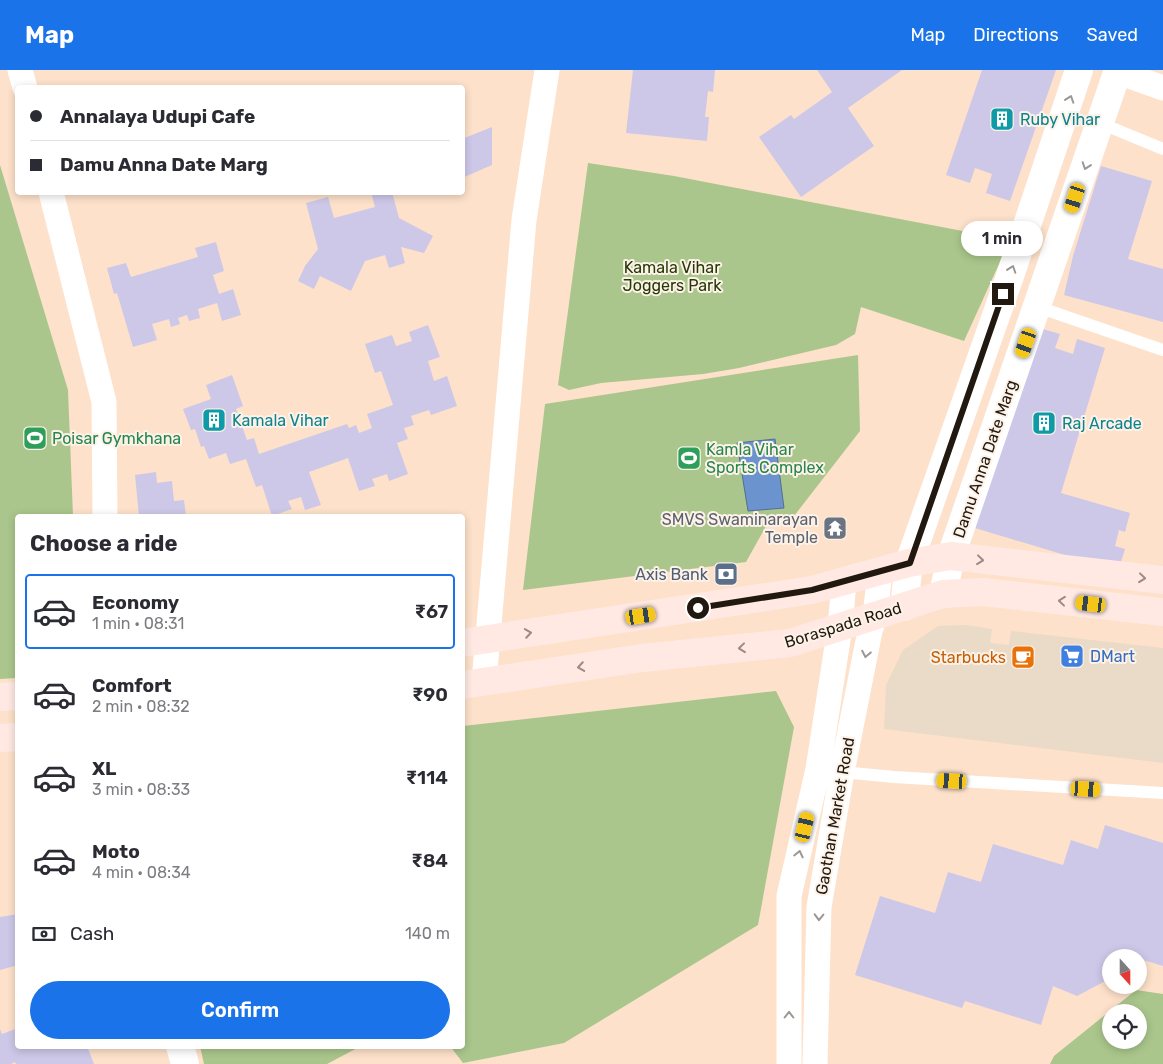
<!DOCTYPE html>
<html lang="en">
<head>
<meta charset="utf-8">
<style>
  body { margin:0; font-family:Rubik,sans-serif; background:#f2f2f3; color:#2b2b33; height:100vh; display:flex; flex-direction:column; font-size:19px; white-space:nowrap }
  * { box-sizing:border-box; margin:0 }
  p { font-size:16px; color:#7c7c81 }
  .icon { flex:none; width:28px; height:28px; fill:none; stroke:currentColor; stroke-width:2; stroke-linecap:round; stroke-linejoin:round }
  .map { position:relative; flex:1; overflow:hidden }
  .side { position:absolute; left:15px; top:444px; width:450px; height:535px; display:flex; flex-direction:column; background:#fff; border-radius:5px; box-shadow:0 2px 8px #0003 }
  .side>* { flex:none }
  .guide { position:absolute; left:15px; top:15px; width:450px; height:110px; border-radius:5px; box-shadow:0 2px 8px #0003; display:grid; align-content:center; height:110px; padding:0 15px; background:#fff }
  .needle { width:32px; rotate:159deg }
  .buttons { position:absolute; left:1102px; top:879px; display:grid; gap:10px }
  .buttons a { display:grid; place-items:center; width:45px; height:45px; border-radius:50%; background:#fff; box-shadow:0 2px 8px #0003; font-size:25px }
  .end { position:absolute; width:22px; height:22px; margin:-11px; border:6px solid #21180f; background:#fff; box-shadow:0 0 0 2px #fff }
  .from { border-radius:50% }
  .bubble { position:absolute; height:35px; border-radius:18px; background:#fff; box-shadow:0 2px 8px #0003; font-size:16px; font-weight:600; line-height:35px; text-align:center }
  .car { position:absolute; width:15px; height:30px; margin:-15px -8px; border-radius:6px; box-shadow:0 0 4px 1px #0007; background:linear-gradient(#f5c518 24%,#345 0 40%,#f5c518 0 76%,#345 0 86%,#f5c518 0) }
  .guide b { display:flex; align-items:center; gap:18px; height:48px; font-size:19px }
  .guide b+b { border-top:1px solid #e1e1e2 }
  .guide i { width:12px; height:12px; background:#2b2b33 }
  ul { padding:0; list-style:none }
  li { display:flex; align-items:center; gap:15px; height:75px; margin:0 10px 8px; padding:0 5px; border:2px solid transparent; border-radius:5px }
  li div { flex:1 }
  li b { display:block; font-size:19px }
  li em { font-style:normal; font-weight:600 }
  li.selected { border-color:#1a73e8 }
  li>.icon { width:45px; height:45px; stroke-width:1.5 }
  h2 { padding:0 15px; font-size:22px; line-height:60px }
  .pay { display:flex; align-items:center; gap:12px; height:55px; padding:0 15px; font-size:19px }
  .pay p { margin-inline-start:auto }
  .cta { display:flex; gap:10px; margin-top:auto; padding:10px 15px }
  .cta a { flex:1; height:58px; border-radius:30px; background:#1a73e8; color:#fff; font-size:20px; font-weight:600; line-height:58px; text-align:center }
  header { display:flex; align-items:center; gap:30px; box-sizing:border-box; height:70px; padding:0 25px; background:#1a73e8; color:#fff }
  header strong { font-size:24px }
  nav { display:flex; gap:28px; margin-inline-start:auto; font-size:18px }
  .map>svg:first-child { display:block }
  .commercial { fill:#eadac8 }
  .green { fill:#aac68c; fill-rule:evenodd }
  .water { fill:#6b93cd; stroke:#556e94 }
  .building { fill:#cdc8e8 }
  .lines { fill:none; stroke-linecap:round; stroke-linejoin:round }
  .service { stroke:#fff; stroke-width:12 }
  .minor { stroke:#fff; stroke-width:25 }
  .tertiary { stroke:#fff; stroke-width:28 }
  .secondary { stroke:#ffe9e2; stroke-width:28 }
  .oneway { stroke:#9b9793 }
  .oneway2 { stroke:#9b8b83 }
  .route { stroke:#21180f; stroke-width:6 }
  .labels { text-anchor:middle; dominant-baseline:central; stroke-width:4; stroke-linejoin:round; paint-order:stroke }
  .culture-label { font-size:16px; fill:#0d838f; stroke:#fdf2e8; text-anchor:start }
  .park-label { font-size:16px; fill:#253906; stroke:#fdf2e8 }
  .leisure-label { font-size:16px; fill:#27864d; stroke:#fdf2e8; text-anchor:start }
  .street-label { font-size:16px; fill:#21180f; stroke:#fdf2e8 }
  .worship-label { font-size:16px; fill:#5b616d; stroke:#fdf2e8; text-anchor:end }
  .service-label { font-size:16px; fill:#4e5e75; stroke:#fdf2e8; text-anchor:end }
  .shop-label { font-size:16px; fill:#366cbe; stroke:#fdf2e8; text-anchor:start }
  .food-label { font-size:16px; fill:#c56008; stroke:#fdf2e8; text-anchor:end }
</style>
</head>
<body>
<header>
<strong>Map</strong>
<nav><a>Map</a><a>Directions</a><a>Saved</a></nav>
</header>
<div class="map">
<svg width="1163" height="994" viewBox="0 0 1163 994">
  <rect width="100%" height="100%" fill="#fde1ca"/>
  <path class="commercial" d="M966 555 992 559 990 573 1009 575 1011 561 1163 578V693L884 659 886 615 903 580 938 556Z"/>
  <path class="green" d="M588 93 674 106 1010 170 964 271 861 237 855 264 836 275 739 298 703 304 601 313 569 320 558 315Z
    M0 95 68 320 73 446H18L17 608 0 609Z
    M858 285 860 361 794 446 770 449 746 492 523 520 545 334Z
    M776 621 794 657 758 855 564 973 463 993 450 976H462L463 656Z
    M1136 920 1163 924V994H1050L1054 986ZM1139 942V970H1111V942Z
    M200 976H361L327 994H204Z"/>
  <path class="water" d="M775 369 784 438 748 441 737 373Z"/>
  <path class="building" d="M633 0H715L713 22 708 21 705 47H709L707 71 626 63Z
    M817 0H902L848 38 874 76 801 127 759 67 791 45 794 49 832 22Z
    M982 0H1056L1010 131 986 123 992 104 975 98 970 113 946 105Z
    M492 57V95L462 108V69Z
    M1101 96 1152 111 1128 189 1163 199V252L1064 225 1073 186Z
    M371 122H392L399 148 433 166 424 183 401 177 405 193 389 198 385 185 365 191 351 221 320 206 314 219 298 211 305 196 318 179 306 133 328 127 334 148 375 137Z
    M216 172 224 201 213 205 219 224 233 219 241 245 222 251 217 233 198 239 200 248 189 251 187 245 178 248 180 254 171 257 169 249 152 254 157 270 133 277 117 223 114 224 107 198 126 193 131 207 198 187 195 178Z
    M428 255 440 287 428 291 434 311 447 306 457 336 431 345 429 340 411 346 414 355 404 358 408 369 397 373 408 404 389 411 387 404 372 409 375 416 359 421 348 388 309 402 321 435 305 440 301 427 288 431 292 439 272 446 262 415 256 417 246 389 230 394 226 383 209 389 204 376 201 377 195 359 191 360 183 339 211 329 206 315 232 305 243 336 236 339 247 370 254 368 259 384 347 354 349 358 356 355 359 363 372 358 367 344 393 335 381 301 375 303 365 274 392 265 396 276 412 271 409 262Z
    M1036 257 1060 264 1055 278 1073 284 1077 269 1105 278 1061 423 1130 443 1125 462 1119 460 1115 476 1125 479 1118 501 975 458Z
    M156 402 157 413 172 411 174 431 184 430 186 446H139L135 405Z
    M1105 755 1163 773V896L1130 886 1129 888H1111V908L1077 926 1053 916 1041 955 965 931 962 938 855 905 880 826 935 843 948 802 981 812 993 774 1063 795 1071 770 1098 779Z
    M18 844V895L0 900V847Z
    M18 958V976H87L94 994H16L15 992 11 994H0V959L2 964Z"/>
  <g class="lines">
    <path class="service" d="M1100 53 1163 79
      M1038 237 1163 280
      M842 702 894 707 1163 723"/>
    <path class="minor" d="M20 0 25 18
      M1118 2 1163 18
      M51 122 104 332 105 446
      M484 612 524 150 547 0
      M789 994V826L818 699 840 557 844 512
      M815 994 819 837 842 702 870 561 875 546 880 502"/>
    <path class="tertiary" d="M943 524 951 486 1118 0
      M904 537 909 493 1010 206 1079 0
      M180 976 185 994"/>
    <path class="secondary" d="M462 573 812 520 909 493 951 486 1163 510
      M462 615 642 588 790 573 943 524 983 522 1163 542
      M0 627 18 626
      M0 668 18 667"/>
  </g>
  <defs><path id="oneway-chevron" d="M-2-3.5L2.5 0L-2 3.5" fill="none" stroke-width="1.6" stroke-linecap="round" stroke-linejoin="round" transform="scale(1.25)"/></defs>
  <g class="oneway">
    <use href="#oneway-chevron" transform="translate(1070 29) rotate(-71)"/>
    <use href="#oneway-chevron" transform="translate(1086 96) rotate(109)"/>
    <use href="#oneway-chevron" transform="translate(1012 199) rotate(-71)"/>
    <use href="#oneway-chevron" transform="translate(866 584) rotate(101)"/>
    <use href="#oneway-chevron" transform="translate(799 784) rotate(-77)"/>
    <use href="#oneway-chevron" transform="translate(819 847) rotate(91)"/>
    <use href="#oneway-chevron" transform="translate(789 945) rotate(-90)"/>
  </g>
  <g class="oneway2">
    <use href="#oneway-chevron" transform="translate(980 490) rotate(6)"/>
    <use href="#oneway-chevron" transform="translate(1142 508) rotate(6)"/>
    <use href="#oneway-chevron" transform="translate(1062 531) rotate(-174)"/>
    <use href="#oneway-chevron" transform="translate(528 563) rotate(-9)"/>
    <use href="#oneway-chevron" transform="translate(742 578) rotate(174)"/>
    <use href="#oneway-chevron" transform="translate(581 597) rotate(171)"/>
  </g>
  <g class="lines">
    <path class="route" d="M698 538 812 520 910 493 1003 224"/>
  </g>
  <defs>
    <g id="building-square" transform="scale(1.25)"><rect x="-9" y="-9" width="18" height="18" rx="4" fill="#0f9aa8" stroke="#fdf2e8"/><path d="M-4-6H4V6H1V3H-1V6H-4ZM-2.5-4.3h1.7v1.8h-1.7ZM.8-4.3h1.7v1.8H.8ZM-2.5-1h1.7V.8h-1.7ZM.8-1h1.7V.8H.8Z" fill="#fff"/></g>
    <g id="stadium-square" transform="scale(1.25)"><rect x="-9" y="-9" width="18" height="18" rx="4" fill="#2e9e5b" stroke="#fdf2e8"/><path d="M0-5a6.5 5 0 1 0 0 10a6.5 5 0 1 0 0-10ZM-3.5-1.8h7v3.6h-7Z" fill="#fff"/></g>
    <g id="temple-square" transform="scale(1.25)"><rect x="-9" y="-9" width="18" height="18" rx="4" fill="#6b7280" stroke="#fdf2e8"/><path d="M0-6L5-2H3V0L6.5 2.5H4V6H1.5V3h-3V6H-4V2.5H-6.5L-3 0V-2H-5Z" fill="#fff"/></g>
    <g id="bank-square" transform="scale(1.25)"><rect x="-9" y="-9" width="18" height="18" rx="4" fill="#5c6f8a" stroke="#fdf2e8"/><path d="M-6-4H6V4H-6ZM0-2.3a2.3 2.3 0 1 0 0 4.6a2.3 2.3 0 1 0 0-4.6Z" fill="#fff"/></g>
    <g id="supermarket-square" transform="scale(1.25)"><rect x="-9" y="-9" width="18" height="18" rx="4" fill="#3f7fe0" stroke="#fdf2e8"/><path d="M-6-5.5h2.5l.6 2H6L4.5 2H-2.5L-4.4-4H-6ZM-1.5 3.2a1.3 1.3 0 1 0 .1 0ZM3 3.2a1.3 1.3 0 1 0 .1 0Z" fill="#fff"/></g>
    <g id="cafe-square" transform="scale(1.25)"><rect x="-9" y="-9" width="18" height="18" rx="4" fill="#e8710a" stroke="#fdf2e8"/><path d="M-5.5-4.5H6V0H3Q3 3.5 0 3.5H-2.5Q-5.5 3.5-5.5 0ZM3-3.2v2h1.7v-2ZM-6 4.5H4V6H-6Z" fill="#fff"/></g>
  </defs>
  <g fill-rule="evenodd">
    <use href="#building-square" x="1002" y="49"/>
    <use href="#building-square" x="214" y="350"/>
    <use href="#building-square" x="1044" y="353"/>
    <use href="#stadium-square" x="35" y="368"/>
    <use href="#stadium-square" x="689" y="388"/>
    <use href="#temple-square" x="835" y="458"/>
    <use href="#bank-square" x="726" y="504"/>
    <use href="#supermarket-square" x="1072" y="586"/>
    <use href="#cafe-square" x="1023" y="587"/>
  </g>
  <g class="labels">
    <g class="culture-label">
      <text x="1020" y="49">Ruby Vihar</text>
      <text x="232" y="350">Kamala Vihar</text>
      <text x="1062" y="353">Raj Arcade</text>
    </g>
    <g class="park-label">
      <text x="672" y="197">Kamala Vihar<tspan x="672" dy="18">Joggers Park</tspan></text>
    </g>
    <g class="leisure-label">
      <text x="52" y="368">Poisar Gymkhana</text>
      <text x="706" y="379">Kamla Vihar<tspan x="706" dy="18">Sports Complex</tspan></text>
    </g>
    <g class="street-label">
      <text transform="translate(985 389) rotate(-71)">Damu Anna Date Marg</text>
      <text transform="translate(843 555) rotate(-17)">Boraspada Road</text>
      <text transform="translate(835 746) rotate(-80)">Gaothan Market Road</text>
    </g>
    <g class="worship-label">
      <text x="818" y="449">SMVS Swaminarayan<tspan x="818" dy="18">Temple</tspan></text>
    </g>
    <g class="service-label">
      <text x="708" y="504">Axis Bank</text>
    </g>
    <g class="shop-label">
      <text x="1090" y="586">DMart</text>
    </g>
    <g class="food-label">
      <text x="1006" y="587">Starbucks</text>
    </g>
  </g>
</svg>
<div class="buttons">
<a><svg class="needle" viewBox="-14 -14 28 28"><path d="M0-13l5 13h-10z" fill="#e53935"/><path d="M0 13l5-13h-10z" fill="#7c7c81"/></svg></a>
<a><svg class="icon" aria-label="locate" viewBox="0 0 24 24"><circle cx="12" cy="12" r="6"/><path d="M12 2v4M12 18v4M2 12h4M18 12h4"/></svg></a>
</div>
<i class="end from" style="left:698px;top:538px"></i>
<i class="end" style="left:1003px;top:224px"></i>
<div class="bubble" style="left:961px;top:151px;width:82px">1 min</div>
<i class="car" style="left:1075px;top:128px;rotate:198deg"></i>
<i class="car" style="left:1026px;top:273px;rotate:199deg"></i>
<i class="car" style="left:1091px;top:534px;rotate:277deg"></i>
<i class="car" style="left:641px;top:546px;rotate:81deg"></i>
<i class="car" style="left:952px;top:711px;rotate:273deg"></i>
<i class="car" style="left:1086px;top:719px;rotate:93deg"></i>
<i class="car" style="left:805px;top:757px;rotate:13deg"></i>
<div class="guide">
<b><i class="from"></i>Annalaya Udupi Cafe</b>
<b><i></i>Damu Anna Date Marg</b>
</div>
<section class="side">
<h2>Choose a ride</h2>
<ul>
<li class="selected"><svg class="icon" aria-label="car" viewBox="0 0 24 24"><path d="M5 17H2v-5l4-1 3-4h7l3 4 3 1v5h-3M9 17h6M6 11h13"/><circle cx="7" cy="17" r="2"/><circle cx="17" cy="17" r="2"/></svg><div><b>Economy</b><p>1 min · 08:31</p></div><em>₹67</em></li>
<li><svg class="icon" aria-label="car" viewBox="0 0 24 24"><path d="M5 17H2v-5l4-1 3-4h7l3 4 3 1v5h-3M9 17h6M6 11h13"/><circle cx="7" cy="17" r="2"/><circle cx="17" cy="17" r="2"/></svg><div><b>Comfort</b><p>2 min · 08:32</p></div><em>₹90</em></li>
<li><svg class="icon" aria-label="car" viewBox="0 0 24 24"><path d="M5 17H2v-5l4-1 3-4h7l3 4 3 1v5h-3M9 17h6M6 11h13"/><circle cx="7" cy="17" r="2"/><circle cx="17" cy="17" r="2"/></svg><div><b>XL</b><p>3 min · 08:33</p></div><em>₹114</em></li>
<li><svg class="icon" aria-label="car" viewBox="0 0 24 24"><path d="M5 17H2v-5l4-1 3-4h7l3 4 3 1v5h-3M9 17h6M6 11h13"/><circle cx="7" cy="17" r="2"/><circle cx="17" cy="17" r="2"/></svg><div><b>Moto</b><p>4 min · 08:34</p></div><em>₹84</em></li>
</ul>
<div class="pay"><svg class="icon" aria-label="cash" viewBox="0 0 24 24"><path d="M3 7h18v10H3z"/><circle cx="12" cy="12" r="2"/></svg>Cash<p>140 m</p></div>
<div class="cta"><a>Confirm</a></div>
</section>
</div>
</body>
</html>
